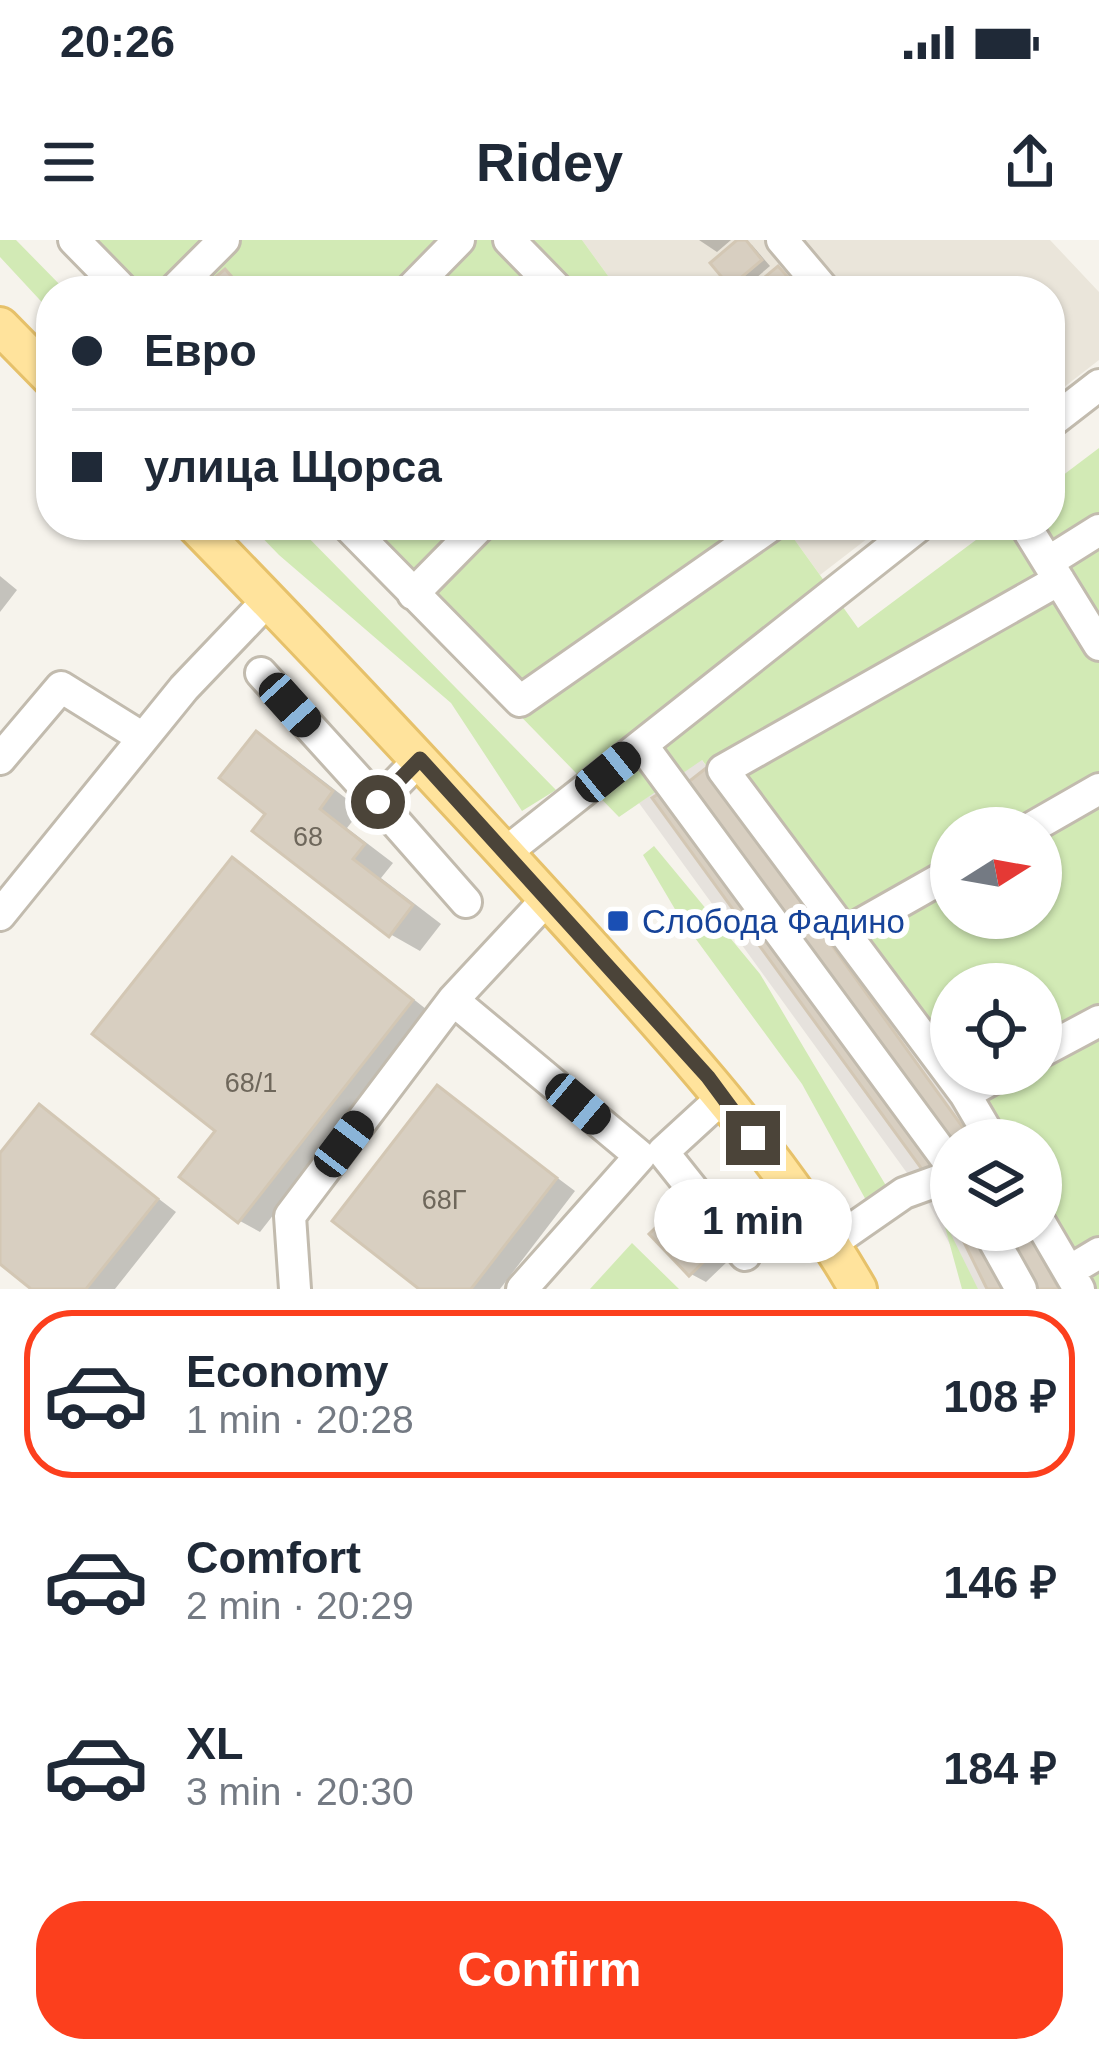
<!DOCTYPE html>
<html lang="en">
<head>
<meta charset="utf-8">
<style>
  body { margin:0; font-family:Helvetica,sans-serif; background:#f6f6f7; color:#1f2937; height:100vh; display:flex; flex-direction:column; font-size:45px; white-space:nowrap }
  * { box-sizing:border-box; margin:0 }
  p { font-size:39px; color:#747a83 }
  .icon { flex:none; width:66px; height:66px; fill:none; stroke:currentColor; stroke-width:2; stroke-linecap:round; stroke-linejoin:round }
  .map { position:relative; height:1049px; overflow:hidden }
  .details { display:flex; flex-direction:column; background:#fff; flex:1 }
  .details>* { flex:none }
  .hud { position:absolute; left:36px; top:36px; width:1029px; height:264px; border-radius:48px; box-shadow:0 3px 9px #0004; display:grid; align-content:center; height:264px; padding:0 36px; background:#fff }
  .needle { width:78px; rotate:79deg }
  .fabs { position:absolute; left:930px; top:567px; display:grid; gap:24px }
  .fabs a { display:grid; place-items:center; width:132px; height:132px; border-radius:50%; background:#fff; box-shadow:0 3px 9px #0004; font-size:60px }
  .end { position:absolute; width:54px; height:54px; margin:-27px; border:15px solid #4b4439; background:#fff; box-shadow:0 0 0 6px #fff }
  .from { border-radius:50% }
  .bubble { position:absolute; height:84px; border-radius:42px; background:#fff; box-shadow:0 3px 9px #0004; font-size:39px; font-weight:700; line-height:84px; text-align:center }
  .car { position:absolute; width:36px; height:72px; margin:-36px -18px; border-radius:15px; box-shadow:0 0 9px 3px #0007; background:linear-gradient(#222 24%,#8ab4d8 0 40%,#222 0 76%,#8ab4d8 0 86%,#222 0) }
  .hud b { display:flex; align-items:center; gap:42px; height:114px; font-size:45px }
  .hud b+b { border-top:3px solid #e0e1e3 }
  .hud i { width:30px; height:30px; background:#1f2937 }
  ul { padding:21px 0 0; list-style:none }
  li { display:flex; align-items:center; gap:36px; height:168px; margin:0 24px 18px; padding:0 12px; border:6px solid transparent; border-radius:48px }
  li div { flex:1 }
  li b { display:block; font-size:45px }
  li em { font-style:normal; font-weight:700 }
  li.current { border-color:#fc3f1d }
  li>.icon { width:108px; height:108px; stroke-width:1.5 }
  .action { display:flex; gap:24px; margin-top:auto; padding:24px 36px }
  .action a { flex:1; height:138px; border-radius:48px; background:#fc3f1d; color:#fff; font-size:48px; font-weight:700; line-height:138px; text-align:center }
  .status { display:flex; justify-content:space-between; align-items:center; height:84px; padding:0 60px; background:#fff; direction:ltr }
  .status svg { height:33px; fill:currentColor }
  header { display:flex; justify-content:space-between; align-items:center; height:156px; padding:0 36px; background:#fff; font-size:54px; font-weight:700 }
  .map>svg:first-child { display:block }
  .residential { fill:#eae5da }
  .industrial { fill:#e6e2dd }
  .green { fill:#d2eab5; fill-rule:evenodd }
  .shadow { fill:#0003 }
  .building { fill:#d8cfc1; stroke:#d3c7b4; stroke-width:3 }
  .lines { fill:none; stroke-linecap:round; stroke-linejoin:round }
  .minor-casing { stroke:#c2bbae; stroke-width:36 }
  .major-casing { stroke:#e6c16a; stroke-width:42 }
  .minor { stroke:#fff; stroke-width:30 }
  .major { stroke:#ffe39c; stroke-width:36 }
  .route { stroke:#4b4439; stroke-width:15 }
  .transit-dot { fill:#1a4fb4; stroke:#fff; stroke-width:4.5 }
  .labels { text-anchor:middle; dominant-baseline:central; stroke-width:12; stroke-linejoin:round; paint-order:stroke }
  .number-label { font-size:27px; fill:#6e675b }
  .transit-label { font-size:33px; fill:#164399; stroke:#fff; text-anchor:start }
</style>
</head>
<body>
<div class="status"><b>20:26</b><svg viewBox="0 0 49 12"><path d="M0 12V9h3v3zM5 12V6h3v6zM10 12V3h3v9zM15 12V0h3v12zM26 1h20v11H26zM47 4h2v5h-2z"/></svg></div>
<header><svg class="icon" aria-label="menu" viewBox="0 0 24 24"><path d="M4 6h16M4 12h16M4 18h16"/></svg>Ridey<svg class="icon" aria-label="share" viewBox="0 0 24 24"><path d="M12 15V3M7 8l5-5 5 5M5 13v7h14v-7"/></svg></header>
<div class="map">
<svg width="1099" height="1049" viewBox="0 0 1099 1049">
  <rect width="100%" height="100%" fill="#f6f3ec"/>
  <path class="residential" d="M582 0H1050L1099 52V120L1050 158V51H619Z
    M784 285H885L820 335Z"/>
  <path class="industrial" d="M701 519 987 900H951V990H1041L1076 1049H973L928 962 639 563Z"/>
  <path class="green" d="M0 0H16L66 51H51V72L0 17Z
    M56 0H582L619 51H106Z
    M1099 208V1049H1076L1041 987V900H987L702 520 619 577 334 285H784L858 388 996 285H1050V245ZM951 588H1041V678H951ZM951 744H1041V834H951Z
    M250 285H296L556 550 522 571 451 463 279 315Z
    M654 606 760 734 888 949 867 962 802 844 679 676 643 615Z
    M942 976 978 1049H962Z
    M632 1003 679 1049H590Z"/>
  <path class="shadow" d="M699 0H731L717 12Z
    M742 0 752 5 770 26 742 50 732 44Z
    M779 30 801 51H753Z
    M0 336 17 350 0 372Z
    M257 495 286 512 361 570 347 588 393 623 381 638 441 684 420 711 390 694 269 573Z
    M233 621 253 632 431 773 260 992 240 981 219 890Z
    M438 849 575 951 500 1049H424Z
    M40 868 176 972 115 1049H36L0 1020V918Z
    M676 972 691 980 729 1020 706 1042 691 1034Z"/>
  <path class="building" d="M737 0H746L762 20 730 47 710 23Z
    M778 26 794 44 786 51H748Z
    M225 29 239 45 233 51H222L212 40Z
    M256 491 333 551 320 569 365 604 353 619 413 665 389 697 252 591 265 574 219 538Z
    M705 529 972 900H951L687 543Z
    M669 547 945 927 929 939 652 558Z
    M232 617 413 760 238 983 179 937 215 891 92 794Z
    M437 845 557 938 471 1049H419L332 981Z
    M39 864 158 959 86 1049H31L0 1024V913Z
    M676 968 716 1010 689 1036 649 994Z
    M958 990H979L1008 1049H987Z
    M1005 990H1027L1059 1049H1037Z"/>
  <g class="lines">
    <g class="minor-casing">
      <path id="minor" d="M74 0 124 51
        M509 0 559 51
        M782 0 825 51
        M173 51 224 0
        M409 51 459 0
        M1050 183 1099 145
        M347 285 520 461 769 287
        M1025 285 1099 405
        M1048 322 1099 290
        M413 354 481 285
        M261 433 378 562
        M642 505 951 925
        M0 519 61 447 143 498
        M420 519 378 562 466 662
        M1031 588 1099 549
        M505 613 920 285
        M0 675 184 448 268 360
        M845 693 951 633
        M1041 812 1099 781
        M965 854 1001 834
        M723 857 663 912 745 1015
        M992 900 965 854 723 530 1059 340
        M1041 984 1079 1049
        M988 990 1021 1049
        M832 1003 904 953 951 936
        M1069 1031 1099 1013
        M295 1049 290 976 453 760
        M522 1049 640 916 453 760 547 659"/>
    </g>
    <g class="major-casing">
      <path id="major" d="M0 86 51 138
        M195 285C323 416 447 549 570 684 674 799 780 914 858 1049"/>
    </g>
    <use href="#minor" class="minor"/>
    <use href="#major" class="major"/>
  </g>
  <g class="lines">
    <path class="route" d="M378 562 420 519 708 837 753 898"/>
  </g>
  <rect class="transit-dot" x="606" y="669" width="24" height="24" rx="6"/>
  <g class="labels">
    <g class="number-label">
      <text x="308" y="597">68</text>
      <text x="251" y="843">68/1</text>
      <text x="444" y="960">68Г</text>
    </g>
    <g class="transit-label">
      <text x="642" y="681">Слобода Фадино</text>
    </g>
  </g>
</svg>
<div class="fabs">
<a><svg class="needle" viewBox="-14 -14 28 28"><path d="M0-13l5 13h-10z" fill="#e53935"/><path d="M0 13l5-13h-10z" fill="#747a83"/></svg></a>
<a><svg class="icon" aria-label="locate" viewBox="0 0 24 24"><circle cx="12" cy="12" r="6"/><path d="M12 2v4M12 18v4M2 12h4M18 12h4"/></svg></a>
<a><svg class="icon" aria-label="layers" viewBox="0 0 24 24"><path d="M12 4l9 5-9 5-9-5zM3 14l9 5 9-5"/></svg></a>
</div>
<i class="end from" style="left:378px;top:562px"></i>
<i class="end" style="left:753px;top:898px"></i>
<div class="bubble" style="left:654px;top:939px;width:198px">1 min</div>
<i class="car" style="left:290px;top:465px;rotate:138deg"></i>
<i class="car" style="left:608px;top:532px;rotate:51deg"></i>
<i class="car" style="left:578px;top:864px;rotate:130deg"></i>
<i class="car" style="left:344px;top:904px;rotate:37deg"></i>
<div class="hud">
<b><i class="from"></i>Евро</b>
<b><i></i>улица Щорса</b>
</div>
</div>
<section class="details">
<ul>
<li class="current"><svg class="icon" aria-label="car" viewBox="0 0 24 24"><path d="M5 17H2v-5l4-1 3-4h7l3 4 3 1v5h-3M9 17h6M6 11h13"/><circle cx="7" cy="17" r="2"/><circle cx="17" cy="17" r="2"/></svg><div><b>Economy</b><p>1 min · 20:28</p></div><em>108 ₽</em></li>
<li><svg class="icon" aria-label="car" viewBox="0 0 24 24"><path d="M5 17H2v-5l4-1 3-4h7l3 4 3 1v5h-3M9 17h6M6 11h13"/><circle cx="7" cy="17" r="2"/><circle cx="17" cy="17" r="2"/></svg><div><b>Comfort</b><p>2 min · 20:29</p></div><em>146 ₽</em></li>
<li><svg class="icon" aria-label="car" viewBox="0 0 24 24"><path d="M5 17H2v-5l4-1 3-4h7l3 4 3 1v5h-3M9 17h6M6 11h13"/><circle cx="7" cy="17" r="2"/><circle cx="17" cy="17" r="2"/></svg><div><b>XL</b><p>3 min · 20:30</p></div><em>184 ₽</em></li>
</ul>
<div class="action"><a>Confirm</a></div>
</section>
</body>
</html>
